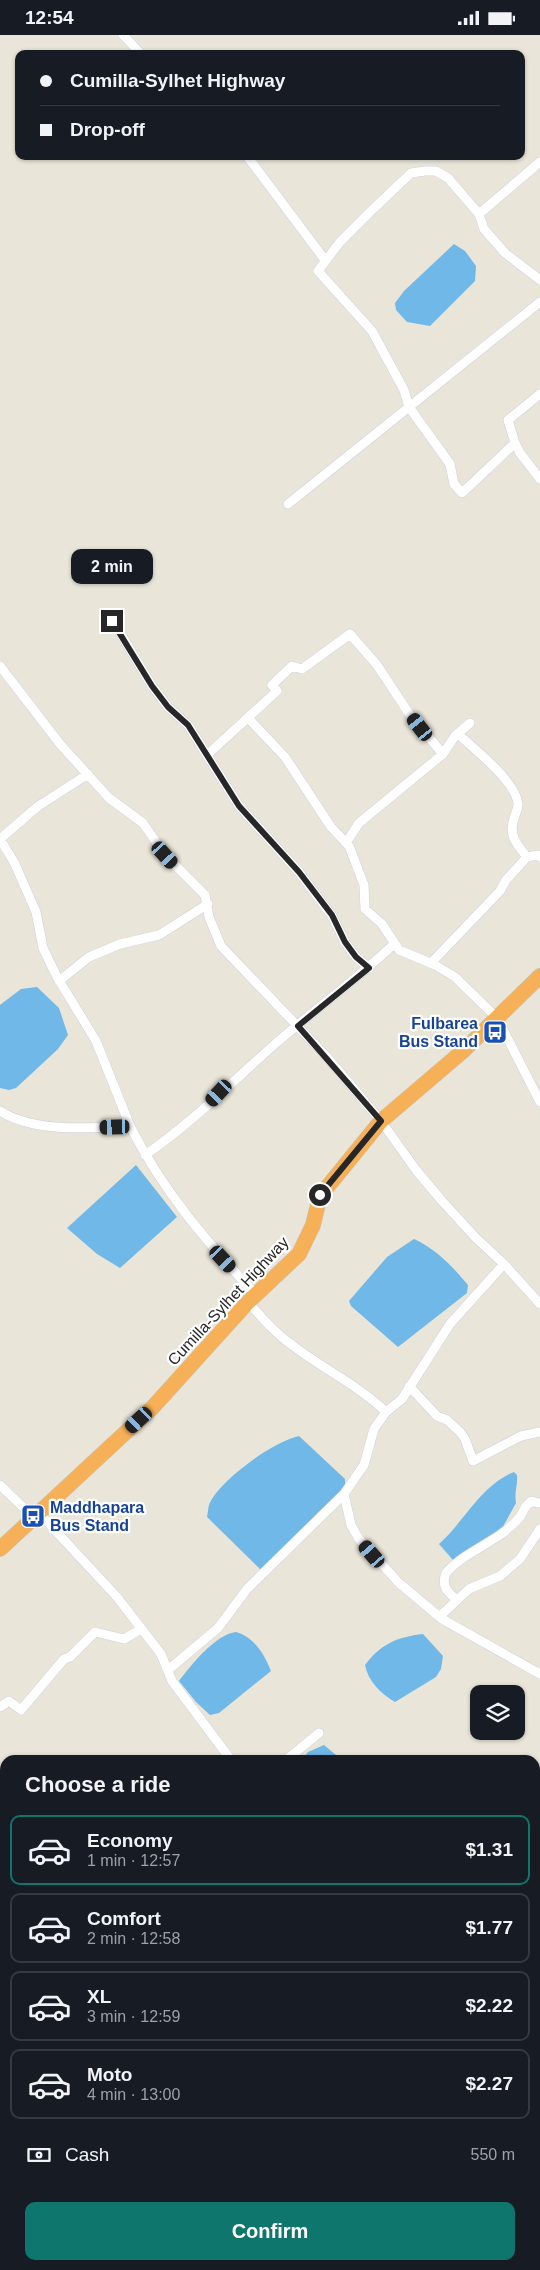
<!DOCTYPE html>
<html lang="en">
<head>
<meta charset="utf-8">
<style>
  body { margin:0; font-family:Arial,sans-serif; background:#20242c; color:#f1f3f6; height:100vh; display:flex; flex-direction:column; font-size:19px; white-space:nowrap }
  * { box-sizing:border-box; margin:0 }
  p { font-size:16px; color:#9ea1a6 }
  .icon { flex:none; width:28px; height:28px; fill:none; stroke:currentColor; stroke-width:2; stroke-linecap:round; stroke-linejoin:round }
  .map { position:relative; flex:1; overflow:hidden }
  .drawer { position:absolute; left:0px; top:1720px; width:540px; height:515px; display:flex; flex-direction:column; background:#171b24; border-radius:15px 15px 0 0; box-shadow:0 1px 4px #0004 }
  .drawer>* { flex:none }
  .guide { position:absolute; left:15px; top:15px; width:510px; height:110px; border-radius:10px; box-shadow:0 1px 4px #0004; display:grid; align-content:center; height:110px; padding:0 25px; background:#171b24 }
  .buttons { position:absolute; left:470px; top:1650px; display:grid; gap:10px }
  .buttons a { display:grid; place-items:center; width:55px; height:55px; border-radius:10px; background:#171b24; box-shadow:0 1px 4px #0004; font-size:25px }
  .end { position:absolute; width:22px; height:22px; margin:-11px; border:6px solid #272727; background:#fff; box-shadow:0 0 0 2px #fff }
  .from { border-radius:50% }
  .bubble { position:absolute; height:35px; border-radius:10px; background:#171b24; box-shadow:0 1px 4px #0004; font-size:16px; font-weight:700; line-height:35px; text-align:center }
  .car { position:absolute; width:15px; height:30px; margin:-15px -8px; border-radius:6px; box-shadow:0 0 4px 1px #0007; background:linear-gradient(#222 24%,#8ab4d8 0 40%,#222 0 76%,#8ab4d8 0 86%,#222 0) }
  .guide b { display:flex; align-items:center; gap:18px; height:48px; font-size:19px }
  .guide b+b { border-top:1px solid #363941 }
  .guide i { width:12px; height:12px; background:#f1f3f6 }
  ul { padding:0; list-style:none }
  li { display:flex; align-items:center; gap:15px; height:70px; margin:0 10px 8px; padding:0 15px; border:2px solid #363941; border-radius:10px }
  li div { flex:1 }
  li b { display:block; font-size:19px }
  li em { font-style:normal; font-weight:700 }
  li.active { border-color:#0f766e }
  li>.icon { width:45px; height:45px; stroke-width:1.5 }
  h2 { padding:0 25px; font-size:22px; line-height:60px }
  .pay { display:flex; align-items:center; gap:12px; height:55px; padding:0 25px; font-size:19px }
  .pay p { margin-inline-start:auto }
  .button { display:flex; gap:10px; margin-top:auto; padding:10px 25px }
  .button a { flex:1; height:58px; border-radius:10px; background:#0f766e; color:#fff; font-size:20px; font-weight:700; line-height:58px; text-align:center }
  .status { display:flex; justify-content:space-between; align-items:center; height:35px; padding:0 25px; background:#171b24; direction:ltr }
  .status svg { height:14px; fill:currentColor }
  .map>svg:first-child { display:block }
  .water { fill:#70b8e8 }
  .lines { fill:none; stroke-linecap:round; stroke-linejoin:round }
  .canal { stroke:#70b8e8; stroke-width:10 }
  .street-casing { stroke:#cfd0e0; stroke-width:10 }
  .highway-casing { stroke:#c7c7c7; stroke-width:16 }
  .street { stroke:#fff; stroke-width:9 }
  .highway { stroke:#f6b158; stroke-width:15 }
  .route { stroke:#272727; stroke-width:6 }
  .labels { text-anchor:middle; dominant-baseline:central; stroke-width:4.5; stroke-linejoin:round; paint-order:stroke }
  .transit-label { font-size:16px; font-weight:bold; fill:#164399; stroke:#fff; text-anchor:end }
  .street-label { font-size:16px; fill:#272727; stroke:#fff }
</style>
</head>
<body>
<div class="status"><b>12:54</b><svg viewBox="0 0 49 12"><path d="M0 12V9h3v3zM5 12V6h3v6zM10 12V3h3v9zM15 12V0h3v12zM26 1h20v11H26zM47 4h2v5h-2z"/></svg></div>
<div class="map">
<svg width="540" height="2235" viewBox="0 0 540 2235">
  <rect width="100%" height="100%" fill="#e9e5d9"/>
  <path class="water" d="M454 209 465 216 476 231 475 246 430 291 407 287 396 275 395 268 404 256Z
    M37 952 59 973 68 1000 58 1014 16 1053 9 1055 0 1053V970L21 954Z
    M136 1130 177 1182 120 1233 97 1219 67 1193Z
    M414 1204C436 1214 453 1232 468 1250L467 1258 398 1312 351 1271 349 1266 387 1222Z
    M299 1401 345 1444V1453L261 1535 207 1482C208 1478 208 1473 209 1470 218 1446 274 1406 299 1401Z
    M514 1437 517 1440C518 1450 514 1457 516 1468L500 1497 453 1525 439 1509C465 1486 480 1451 514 1437Z
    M236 1597C254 1602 265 1620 271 1636L219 1678 210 1680 196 1667 179 1646C191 1630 216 1599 236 1597Z
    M423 1599 443 1621 441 1634 436 1642 395 1667C381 1659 368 1646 365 1630 381 1609 397 1602 423 1599Z
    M324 1710 342 1725H302L308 1717Z
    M540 2046V2137L535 2140V2047Z"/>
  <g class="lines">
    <path class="canal" d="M0 2180H5
      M535 2205 540 2209"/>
    <g class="street-casing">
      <path id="street" d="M123 0 141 19
        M247 121 325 225
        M479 179 540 127
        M540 267 409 372 450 429 454 449 462 458 515 408 508 385 540 359
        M515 408 520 418 540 444
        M288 469 409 372 404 355 372 296 318 236 340 207 369 178 411 138 425 136H436L448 143 479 179 484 194 505 218 540 245
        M113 586 152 651 168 672 188 690 239 771 299 837 332 881 345 907 356 922 369 933
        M0 631 60 709 109 763 143 788 165 820 205 860 209 882 221 911 326 1021 381 1086 416 1135 442 1166 476 1203 504 1229 540 1269
        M248 683 285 722 331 792 349 811 364 850 365 874 382 889 399 915 435 930 455 942 497 983 540 1067
        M207 720 277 656 272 650 292 631 302 634 350 599 377 630 410 680 443 719
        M88 739 37 772 0 804 14 827 36 877 43 913 57 942 96 1006 130 1091
        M346 808 359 788 443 719 455 701 470 688
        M527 822 538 820 540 822
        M431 928 500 856 506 845 527 822C517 810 508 800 514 784 515 779 518 774 518 769 516 746 474 714 458 699
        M59 946 89 922 120 909 159 900 208 869
        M0 1076C34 1098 91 1093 130 1091 164 1158 207 1207 257 1261
        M145 1120C192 1088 232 1047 275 1009 314 975 356 945 394 909
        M248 1267C262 1283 275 1298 292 1310 323 1334 358 1350 386 1377
        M409 1351 437 1381 447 1385 460 1397 465 1404 473 1426 521 1401 540 1397
        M0 1450 34 1483
        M344 1459 351 1490 359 1504 399 1548 442 1584 540 1639
        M39 1478 117 1562 161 1619 172 1646 231 1725
        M456 1564C447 1557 441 1550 446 1538 466 1515 497 1508 518 1484 524 1478 523 1471 532 1466L538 1468
        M439 1582 469 1554 500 1541 520 1524 540 1494
        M168 1635 218 1593 247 1554 344 1459 364 1430 374 1394 386 1377 402 1364 450 1289 504 1229
        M0 1672 9 1666 21 1675 64 1624 70 1622 95 1597 124 1604 141 1594
        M286 1725 319 1698
        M535 1797 540 1795
        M0 1823 5 1829
        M0 1881 5 1889
        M0 1952 5 1949
        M535 1999 540 2003
        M0 2051H5
        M535 2161 540 2166
        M535 2189 540 2194
        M101 2230 102 2235
        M264 2230 265 2235
        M375 2230 378 2235"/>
    </g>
    <g class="highway-casing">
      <path id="highway" d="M0 1514 153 1372 248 1267 299 1219 313 1190 320 1161 381 1086 463 1016 540 941"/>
    </g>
    <use href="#street" class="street"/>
    <use href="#highway" class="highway"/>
  </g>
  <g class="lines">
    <path class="route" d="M112 586 152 651 168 672 188 690 239 771 299 837 332 880 345 907 356 922 369 933 298 991 381 1086 320 1160"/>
  </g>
  <defs>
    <g id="bus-square" transform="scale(1.25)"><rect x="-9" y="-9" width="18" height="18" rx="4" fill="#1a4fb4" stroke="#fff"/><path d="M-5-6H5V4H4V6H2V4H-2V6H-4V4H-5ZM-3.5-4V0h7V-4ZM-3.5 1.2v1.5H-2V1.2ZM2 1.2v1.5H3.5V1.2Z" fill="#fff"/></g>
  </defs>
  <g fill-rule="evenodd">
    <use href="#bus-square" x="495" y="997"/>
    <use href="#bus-square" x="33" y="1481"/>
  </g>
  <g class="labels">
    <g class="transit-label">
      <text x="478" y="988">Fulbarea<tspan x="478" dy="18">Bus Stand</tspan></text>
      <text x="50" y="1472" text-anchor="start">Maddhapara<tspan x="50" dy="18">Bus Stand</tspan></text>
    </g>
    <g class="street-label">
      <text transform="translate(228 1266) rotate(-47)">Cumilla-Sylhet Highway</text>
    </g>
  </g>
</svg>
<div class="buttons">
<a><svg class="icon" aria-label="layers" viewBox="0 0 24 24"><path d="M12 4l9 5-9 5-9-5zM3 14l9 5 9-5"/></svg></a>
</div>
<i class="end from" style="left:320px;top:1160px"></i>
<i class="end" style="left:112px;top:586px"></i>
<div class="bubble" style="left:71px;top:514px;width:82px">2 min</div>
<i class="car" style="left:420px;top:692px;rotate:322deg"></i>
<i class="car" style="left:165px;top:820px;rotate:138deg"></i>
<i class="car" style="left:219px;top:1058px;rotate:223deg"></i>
<i class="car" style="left:115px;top:1092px;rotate:268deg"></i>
<i class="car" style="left:223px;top:1224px;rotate:137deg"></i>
<i class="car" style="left:139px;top:1385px;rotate:227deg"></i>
<i class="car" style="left:372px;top:1519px;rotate:319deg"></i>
<div class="guide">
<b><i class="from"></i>Cumilla-Sylhet Highway</b>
<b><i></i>Drop-off</b>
</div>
<section class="drawer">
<h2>Choose a ride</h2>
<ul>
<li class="active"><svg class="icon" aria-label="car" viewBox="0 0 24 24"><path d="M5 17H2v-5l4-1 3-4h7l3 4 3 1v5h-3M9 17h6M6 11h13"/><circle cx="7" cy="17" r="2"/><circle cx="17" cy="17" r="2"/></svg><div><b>Economy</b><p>1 min · 12:57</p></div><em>$1.31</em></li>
<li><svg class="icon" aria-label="car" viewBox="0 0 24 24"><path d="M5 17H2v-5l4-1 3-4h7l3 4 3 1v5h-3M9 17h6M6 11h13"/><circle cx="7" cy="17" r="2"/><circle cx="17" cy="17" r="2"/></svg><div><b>Comfort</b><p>2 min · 12:58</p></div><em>$1.77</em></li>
<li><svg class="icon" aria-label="car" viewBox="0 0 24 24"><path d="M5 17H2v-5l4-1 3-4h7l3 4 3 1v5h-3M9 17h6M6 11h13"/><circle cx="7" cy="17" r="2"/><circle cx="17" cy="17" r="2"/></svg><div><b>XL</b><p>3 min · 12:59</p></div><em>$2.22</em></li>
<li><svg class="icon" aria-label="car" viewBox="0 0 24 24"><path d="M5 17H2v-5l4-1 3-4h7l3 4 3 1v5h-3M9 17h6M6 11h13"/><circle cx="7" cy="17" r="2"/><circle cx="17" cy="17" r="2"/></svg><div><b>Moto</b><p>4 min · 13:00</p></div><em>$2.27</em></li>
</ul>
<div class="pay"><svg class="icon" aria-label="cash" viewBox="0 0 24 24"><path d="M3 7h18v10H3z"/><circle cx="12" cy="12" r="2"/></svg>Cash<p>550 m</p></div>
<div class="button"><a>Confirm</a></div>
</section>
</div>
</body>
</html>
